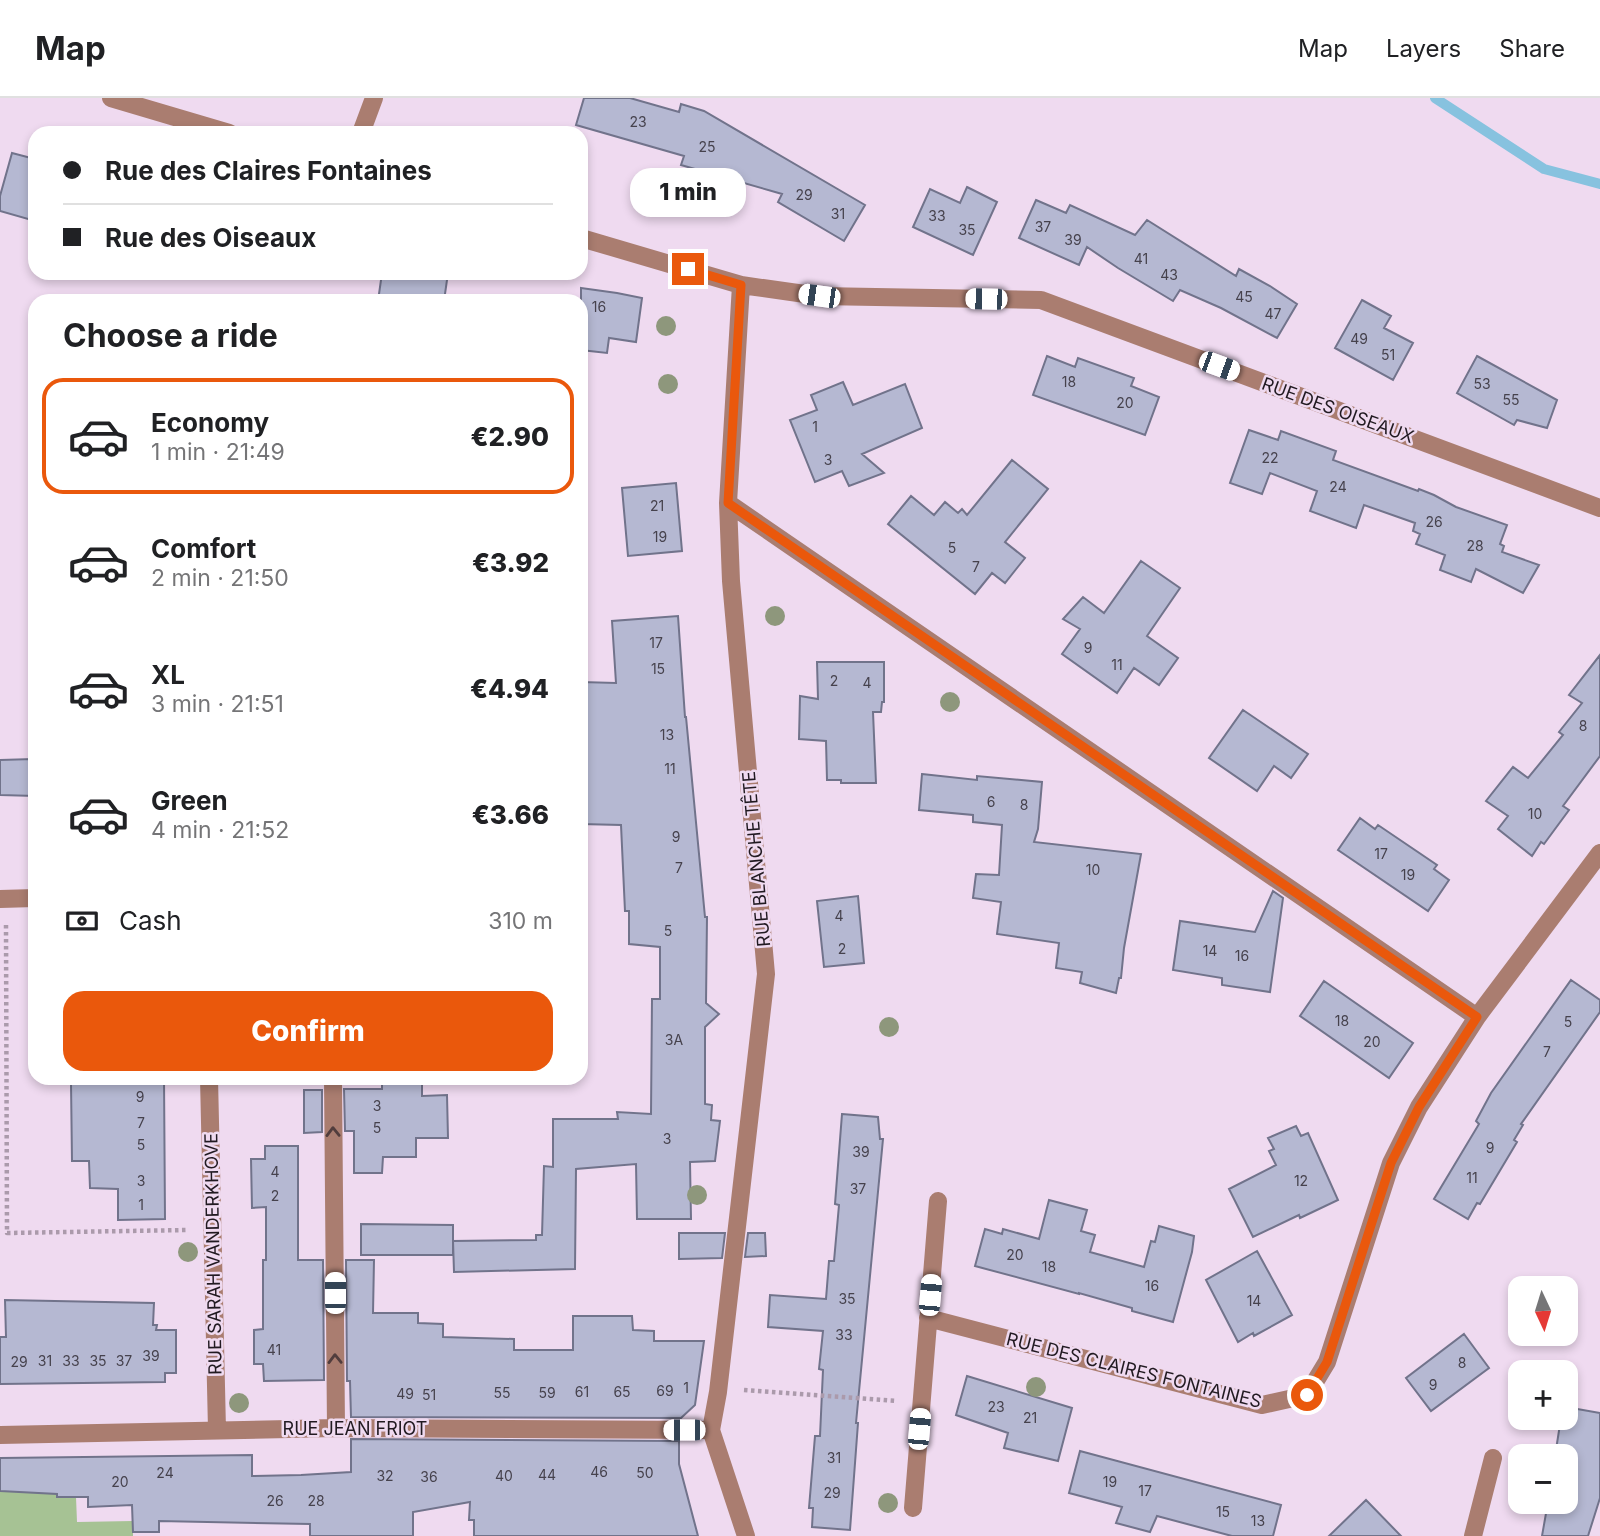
<!DOCTYPE html>
<html lang="en">
<head>
<meta charset="utf-8">
<style>
  body { margin:0; font-family:Inter,sans-serif; background:#f2f2f2; color:#202124; height:100vh; display:flex; flex-direction:column; font-size:26px; white-space:nowrap }
  * { box-sizing:border-box; margin:0 }
  p { font-size:23px; color:#757577 }
  .icon { flex:none; width:38px; height:38px; fill:none; stroke:currentColor; stroke-width:2; stroke-linecap:round; stroke-linejoin:round }
  .map { position:relative; flex:1; overflow:hidden }
  .details { position:absolute; left:28px; top:196px; width:560px; height:791px; display:flex; flex-direction:column; background:#fff; border-radius:21px; box-shadow:0 4px 10px #0003 }
  .details>* { flex:none }
  .hud { position:absolute; left:28px; top:28px; width:560px; height:154px; border-radius:21px; box-shadow:0 4px 10px #0003; display:grid; align-content:center; height:154px; padding:0 35px; background:#fff }
  .needle { width:46px; rotate:176deg }
  .tools { position:absolute; left:1508px; top:1178px; display:grid; gap:14px }
  .tools a { display:grid; place-items:center; width:70px; height:70px; border-radius:14px; background:#fff; box-shadow:0 4px 10px #0003; font-size:35px }
  .end { position:absolute; width:32px; height:32px; margin:-16px; border:9px solid #ea580c; background:#fff; box-shadow:0 0 0 4px #fff }
  .from { border-radius:50% }
  .bubble { position:absolute; height:49px; border-radius:21px; background:#fff; box-shadow:0 4px 10px #0003; font-size:23px; font-weight:800; line-height:49px; text-align:center }
  .car { position:absolute; width:21px; height:42px; margin:-21px -10px; border-radius:9px; box-shadow:0 0 5px 2px #0007; background:linear-gradient(#fff 24%,#345 0 40%,#fff 0 76%,#345 0 86%,#fff 0) }
  .hud b { display:flex; align-items:center; gap:24px; height:66px; font-size:26px }
  .hud b+b { border-top:2px solid #e0e0e0 }
  .hud i { width:18px; height:18px; background:#202124 }
  ul { padding:0; list-style:none }
  li { display:flex; align-items:center; gap:21px; height:116px; margin:0 14px 10px; padding:0 21px; border:4px solid transparent; border-radius:21px }
  li div { flex:1 }
  li b { display:block; font-size:26px }
  li em { font-style:normal; font-weight:800 }
  li.active { border-color:#ea580c }
  li>.icon { width:63px; height:63px; stroke-width:1.5 }
  h2 { padding:0 35px; font-size:32px; line-height:84px }
  .pay { display:flex; align-items:center; gap:18px; height:77px; padding:0 35px; font-size:26px }
  .pay p { margin-inline-start:auto }
  .action { display:flex; gap:14px; margin-top:auto; padding:14px 35px }
  .action a { flex:1; height:80px; border-radius:21px; background:#ea580c; color:#fff; font-size:28px; font-weight:800; line-height:80px; text-align:center }
  header { display:flex; align-items:center; gap:42px; box-sizing:border-box; height:98px; padding:0 35px; background:#fff; border-bottom:2px solid #e0e0e0 }
  header strong { font-size:33px }
  nav { display:flex; gap:38px; margin-inline-start:auto; font-size:24px }
  .map>svg:first-child { display:block }
  .green { fill:#a6c294 }
  .lines { fill:none; stroke-linecap:round; stroke-linejoin:round }
  .stream { stroke:#87c2df; stroke-width:10 }
  .building { fill:#b5b8d2; stroke:#71738b; stroke-width:2 }
  .path { stroke:#ab9aab; stroke-width:4.5; stroke-dasharray:3.5 3.5; stroke-linecap:butt }
  .minor { stroke:#aa7d70; stroke-width:18 }
  .tree { fill:#8e977c }
  .oneway { stroke:#513d3d }
  .route { stroke:#ea580c; stroke-width:9 }
  .labels { text-anchor:middle; dominant-baseline:central; stroke-width:5; stroke-linejoin:round; paint-order:stroke }
  .number-label { font-size:14px; fill:#46424d }
  .street-label { font-size:18px; fill:#211a21; stroke:#efdaf0 }
</style>
</head>
<body>
<header>
<strong>Map</strong>
<nav><a>Map</a><a>Layers</a><a>Share</a></nav>
</header>
<div class="map">
<svg width="1600" height="1438" viewBox="0 0 1600 1438">
  <rect width="100%" height="100%" fill="#efdaf0"/>
  <path class="green" d="M56 1360 58 1398 76 1399 77 1424 133 1423V1438H0V1393Z"/>
  <g class="lines">
    <path class="stream" d="M1435 0 1544 71 1600 86"/>
  </g>
  <path class="building" d="M584 0H630L679 14 681 6 704 13 865 107 844 143 778 104 782 96 681 67 684 58 576 27Z
    M12 55 35 61V123L0 113V98Z
    M967 89 997 104 973 157 913 129 930 91 960 105Z
    M1036 102 1066 115 1070 107 1135 137 1147 122 1236 178 1239 171 1270 188 1297 206 1277 240 1221 210 1180 192 1173 203 1118 170 1087 149 1079 167 1019 140Z
    M382 175H448L444 203H378Z
    M581 190 617 195 642 200 636 244 609 240 607 255 581 252Z
    M1362 202 1391 218 1384 230 1413 245 1393 282 1335 250Z
    M1047 258 1075 269 1078 260 1134 280 1131 288 1159 299 1145 337 1033 297Z
    M1477 258 1557 302 1547 330 1517 322 1514 327 1457 295Z
    M843 284 853 307 905 286 922 330 862 356 884 375 849 388 842 373 815 384 790 322 817 312 811 297Z
    M1249 332 1278 342 1281 333 1336 353 1333 362 1418 393 1419 391 1434 397 1456 409 1507 427 1500 446 1504 448 1502 454 1539 467 1523 495 1476 471 1471 484 1440 472 1445 457 1416 446 1420 436 1413 433 1415 425 1364 407 1356 430 1310 413 1317 393 1270 375 1262 396 1230 385Z
    M1012 362 1048 391 1005 444 1025 460 1005 485 992 475 975 496 888 426 911 398 934 417 945 404 958 415 962 411 967 417Z
    M676 385 682 453 628 458 622 390Z
    M1141 463 1180 490 1147 538 1178 560 1159 587 1134 570 1117 595 1062 556 1080 531 1063 521 1083 499 1104 515Z
    M678 518 685 619H686L705 819H707L706 905 719 916 705 929V1006L712 1007 711 1022 720 1023 715 1063 690 1064 691 1121H637L636 1066 576 1071 575 1171 454 1174 453 1143 536 1142V1137H542L544 1068 553 1069V1021H618L617 1014 651 1016 652 901H660V849L629 846V813H625L621 727 581 726V584L616 585 612 523Z
    M1600 557V658L1563 708 1569 712 1544 746 1541 744 1532 758 1498 731 1508 718 1486 703 1513 669 1528 680 1563 637 1559 634 1582 605 1569 597Z
    M817 564H884V604H882L881 614H873L876 685H841V682H827L826 643 799 641 800 598 818 601Z
    M1243 612 1308 656 1291 680 1274 668 1257 693 1209 660Z
    M33 661V671H35V698L0 697V662Z
    M922 676 977 682V678L1042 684 1038 731 1034 744 1141 756 1124 850 1121 880H1119L1116 895 1080 885 1082 874 1056 870 1059 845 997 836 1001 804 973 800 976 776 999 777 1002 727 973 724V717L919 712Z
    M1360 720 1375 731 1378 727 1437 767 1434 771 1449 782 1428 813 1338 752Z
    M1273 793 1283 800 1270 894 1222 887V880L1173 872 1180 823 1255 834Z
    M858 798 864 865 824 869 817 803Z
    M1571 882 1600 902V914L1521 1026 1523 1027 1514 1042 1517 1044 1480 1106 1477 1105 1468 1121 1434 1101 1479 1026 1476 1023 1491 995Z
    M1324 883 1413 945 1389 980 1300 918Z
    M104 980H164L165 1121 118 1122V1091L90 1090 89 1063H72L71 985H104Z
    M382 983H422V998L447 997 448 1040H416V1059H383L382 1075H354V1033H345L344 991H382Z
    M304 992H322V1034L304 1035Z
    M842 1016 878 1019 880 1041H883L856 1325H858L850 1432 812 1429 813 1410H809L815 1338H820L823 1272 819 1271 823 1233 768 1229 770 1197 826 1201 829 1163H834L839 1107 835 1106Z
    M1296 1028 1301 1038 1308 1035 1338 1102 1300 1120 1299 1117 1253 1139 1229 1091 1276 1067 1269 1053 1274 1051 1268 1040Z
    M265 1048H298V1162H323L324 1282 264 1283 263 1266H254V1232L263 1231V1162H266V1109L252 1110 251 1061H265Z
    M1049 1102 1087 1112 1081 1133 1095 1137 1090 1154 1144 1169 1151 1143 1155 1144 1159 1128 1194 1138 1192 1154 1173 1224 1132 1213V1210L1079 1195V1196L975 1168 985 1131 1002 1136 1003 1131 1039 1141Z
    M361 1126 453 1127V1157H361Z
    M679 1135H725L722 1160 679 1161Z
    M748 1135H765L766 1158 745 1159Z
    M1257 1153 1292 1217 1254 1238 1253 1235 1238 1244 1206 1182Z
    M346 1162H374L373 1215H418V1225L443 1226V1239L514 1241V1252H573V1218H632L633 1232 654 1233V1243H704L695 1307 681 1320 351 1319 350 1283H347Z
    M5 1202 154 1205 153 1227H157L156 1232H176V1275H165V1284L0 1286V1239H6Z
    M1464 1236 1489 1270 1431 1313 1406 1280Z
    M967 1278 1072 1310 1058 1363 1004 1350 1008 1335 956 1317Z
    M1566 1309 1600 1315V1400L1588 1438H1542L1548 1404H1566V1358H1555L1561 1320H1566Z
    M351 1341 679 1343V1366L698 1438H474V1422H469L470 1404 413 1414V1438H310V1426L159 1423V1434H133L132 1407 88 1409V1399H57V1396L0 1393V1360L252 1357V1378L301 1377 351 1374Z
    M1080 1353 1281 1407 1273 1438H1232L1157 1418 1150 1434 1116 1425 1122 1409 1069 1395Z
    M1366 1402 1401 1438H1329Z"/>
  <g class="lines">
    <path class="path" d="M6 827 7 1135 187 1132
      M744 1292 896 1303"/>
    <path class="minor" d="M111 0 229 35
      M361 35 374 0
      M581 140 741 187 819 198 1041 202 1600 410
      M741 187 728 405 731 483 766 876 718 1294 711 1332 746 1438
      M728 405 1477 919
      M0 801 35 800
      M209 980 217 1332
      M333 980 336 1330
      M928 1220 1262 1307 1307 1297 1327 1264 1391 1065 1419 1009 1477 919 1600 755
      M0 1337 336 1330 711 1332
      M913 1410 938 1103
      M1473 1438 1493 1360"/>
  </g>
  <g class="tree">
    <circle cx="666" cy="228" r="10"/>
    <circle cx="668" cy="286" r="10"/>
    <circle cx="775" cy="518" r="10"/>
    <circle cx="950" cy="604" r="10"/>
    <circle cx="889" cy="929" r="10"/>
    <circle cx="697" cy="1097" r="10"/>
    <circle cx="188" cy="1154" r="10"/>
    <circle cx="1036" cy="1289" r="10"/>
    <circle cx="239" cy="1305" r="10"/>
    <circle cx="888" cy="1405" r="10"/>
  </g>
  <defs><path id="oneway-chevron" d="M-2-3.5L2.5 0L-2 3.5" fill="none" stroke-width="1.6" stroke-linecap="round" stroke-linejoin="round" transform="scale(1.75)"/></defs>
  <g class="oneway">
    <use href="#oneway-chevron" transform="translate(333 1034) rotate(-91)"/>
    <use href="#oneway-chevron" transform="translate(335 1261) rotate(-91)"/>
  </g>
  <g class="lines">
    <path class="route" d="M688 171 741 187 728 405 1477 919 1419 1009 1391 1065 1327 1264 1307 1297"/>
  </g>
  <g class="labels">
    <g class="number-label">
      <text x="638" y="23">23</text>
      <text x="707" y="48">25</text>
      <text x="804" y="96">29</text>
      <text x="838" y="115">31</text>
      <text x="937" y="117">33</text>
      <text x="1043" y="128">37</text>
      <text x="967" y="131">35</text>
      <text x="1073" y="141">39</text>
      <text x="1141" y="160">41</text>
      <text x="1169" y="176">43</text>
      <text x="1244" y="198">45</text>
      <text x="599" y="208">16</text>
      <text x="1273" y="215">47</text>
      <text x="1359" y="240">49</text>
      <text x="1388" y="256">51</text>
      <text x="1069" y="283">18</text>
      <text x="1482" y="285">53</text>
      <text x="1511" y="301">55</text>
      <text x="1125" y="304">20</text>
      <text x="815" y="328">1</text>
      <text x="1270" y="359">22</text>
      <text x="828" y="361">3</text>
      <text x="1338" y="388">24</text>
      <text x="657" y="407">21</text>
      <text x="1434" y="423">26</text>
      <text x="660" y="438">19</text>
      <text x="1475" y="447">28</text>
      <text x="952" y="449">5</text>
      <text x="976" y="468">7</text>
      <text x="656" y="544">17</text>
      <text x="1088" y="549">9</text>
      <text x="1117" y="566">11</text>
      <text x="658" y="570">15</text>
      <text x="834" y="582">2</text>
      <text x="867" y="584">4</text>
      <text x="1583" y="627">8</text>
      <text x="667" y="636">13</text>
      <text x="670" y="670">11</text>
      <text x="991" y="703">6</text>
      <text x="1024" y="706">8</text>
      <text x="1535" y="715">10</text>
      <text x="676" y="738">9</text>
      <text x="1381" y="755">17</text>
      <text x="679" y="769">7</text>
      <text x="1093" y="771">10</text>
      <text x="1408" y="776">19</text>
      <text x="839" y="817">4</text>
      <text x="668" y="832">5</text>
      <text x="842" y="850">2</text>
      <text x="1210" y="852">14</text>
      <text x="1242" y="857">16</text>
      <text x="1342" y="922">18</text>
      <text x="1568" y="923">5</text>
      <text x="674" y="941">3A</text>
      <text x="1372" y="943">20</text>
      <text x="1547" y="953">7</text>
      <text x="140" y="998">9</text>
      <text x="377" y="1007">3</text>
      <text x="141" y="1024">7</text>
      <text x="377" y="1029">5</text>
      <text x="667" y="1040">3</text>
      <text x="141" y="1046">5</text>
      <text x="1490" y="1049">9</text>
      <text x="861" y="1053">39</text>
      <text x="275" y="1073">4</text>
      <text x="1472" y="1079">11</text>
      <text x="141" y="1082">3</text>
      <text x="1301" y="1082">12</text>
      <text x="858" y="1090">37</text>
      <text x="275" y="1097">2</text>
      <text x="141" y="1106">1</text>
      <text x="1015" y="1156">20</text>
      <text x="1049" y="1168">18</text>
      <text x="1152" y="1187">16</text>
      <text x="847" y="1200">35</text>
      <text x="1254" y="1202">14</text>
      <text x="844" y="1236">33</text>
      <text x="274" y="1251">41</text>
      <text x="151" y="1257">39</text>
      <text x="45" y="1262">31</text>
      <text x="71" y="1262">33</text>
      <text x="98" y="1262">35</text>
      <text x="124" y="1262">37</text>
      <text x="19" y="1263">29</text>
      <text x="1462" y="1264">8</text>
      <text x="1433" y="1286">9</text>
      <text x="686" y="1289">1</text>
      <text x="665" y="1292">69</text>
      <text x="582" y="1293">61</text>
      <text x="622" y="1293">65</text>
      <text x="502" y="1294">55</text>
      <text x="547" y="1294">59</text>
      <text x="405" y="1295">49</text>
      <text x="429" y="1296">51</text>
      <text x="996" y="1308">23</text>
      <text x="1030" y="1319">21</text>
      <text x="834" y="1359">31</text>
      <text x="599" y="1373">46</text>
      <text x="165" y="1374">24</text>
      <text x="645" y="1374">50</text>
      <text x="547" y="1376">44</text>
      <text x="385" y="1377">32</text>
      <text x="504" y="1377">40</text>
      <text x="429" y="1378">36</text>
      <text x="120" y="1383">20</text>
      <text x="1110" y="1383">19</text>
      <text x="1145" y="1392">17</text>
      <text x="832" y="1394">29</text>
      <text x="275" y="1402">26</text>
      <text x="316" y="1402">28</text>
      <text x="1223" y="1413">15</text>
      <text x="1258" y="1422">13</text>
    </g>
    <g class="street-label">
      <text transform="translate(1338 312) rotate(20)">RUE DES OISEAUX</text>
      <text transform="translate(756 761) rotate(-95)">RUE BLANCHE TÊTE</text>
      <text transform="translate(213 1156) rotate(-91)">RUE SARAH VANDERKHOVE</text>
      <text transform="translate(1134 1272) rotate(14)">RUE DES CLAIRES FONTAINES</text>
      <text x="355" y="1330">RUE JEAN FRIOT</text>
    </g>
  </g>
</svg>
<div class="tools">
<a><svg class="needle" viewBox="-14 -14 28 28"><path d="M0-13l5 13h-10z" fill="#e53935"/><path d="M0 13l5-13h-10z" fill="#757577"/></svg></a>
<a>+</a>
<a>−</a>
</div>
<i class="end from" style="left:1307px;top:1297px"></i>
<i class="end" style="left:688px;top:171px"></i>
<div class="bubble" style="left:630px;top:70px;width:116px">1 min</div>
<i class="car" style="left:819px;top:198px;rotate:278deg"></i>
<i class="car" style="left:986px;top:201px;rotate:271deg"></i>
<i class="car" style="left:1219px;top:268px;rotate:110deg"></i>
<i class="car" style="left:335px;top:1195px;rotate:0deg"></i>
<i class="car" style="left:930px;top:1197px;rotate:5deg"></i>
<i class="car" style="left:919px;top:1331px;rotate:5deg"></i>
<i class="car" style="left:684px;top:1332px;rotate:270deg"></i>
<div class="hud">
<b><i class="from"></i>Rue des Claires Fontaines</b>
<b><i></i>Rue des Oiseaux</b>
</div>
<section class="details">
<h2>Choose a ride</h2>
<ul>
<li class="active"><svg class="icon" aria-label="car" viewBox="0 0 24 24"><path d="M5 17H2v-5l4-1 3-4h7l3 4 3 1v5h-3M9 17h6M6 11h13"/><circle cx="7" cy="17" r="2"/><circle cx="17" cy="17" r="2"/></svg><div><b>Economy</b><p>1 min · 21:49</p></div><em>€2.90</em></li>
<li><svg class="icon" aria-label="car" viewBox="0 0 24 24"><path d="M5 17H2v-5l4-1 3-4h7l3 4 3 1v5h-3M9 17h6M6 11h13"/><circle cx="7" cy="17" r="2"/><circle cx="17" cy="17" r="2"/></svg><div><b>Comfort</b><p>2 min · 21:50</p></div><em>€3.92</em></li>
<li><svg class="icon" aria-label="car" viewBox="0 0 24 24"><path d="M5 17H2v-5l4-1 3-4h7l3 4 3 1v5h-3M9 17h6M6 11h13"/><circle cx="7" cy="17" r="2"/><circle cx="17" cy="17" r="2"/></svg><div><b>XL</b><p>3 min · 21:51</p></div><em>€4.94</em></li>
<li><svg class="icon" aria-label="car" viewBox="0 0 24 24"><path d="M5 17H2v-5l4-1 3-4h7l3 4 3 1v5h-3M9 17h6M6 11h13"/><circle cx="7" cy="17" r="2"/><circle cx="17" cy="17" r="2"/></svg><div><b>Green</b><p>4 min · 21:52</p></div><em>€3.66</em></li>
</ul>
<div class="pay"><svg class="icon" aria-label="cash" viewBox="0 0 24 24"><path d="M3 7h18v10H3z"/><circle cx="12" cy="12" r="2"/></svg>Cash<p>310 m</p></div>
<div class="action"><a>Confirm</a></div>
</section>
</div>
</body>
</html>
